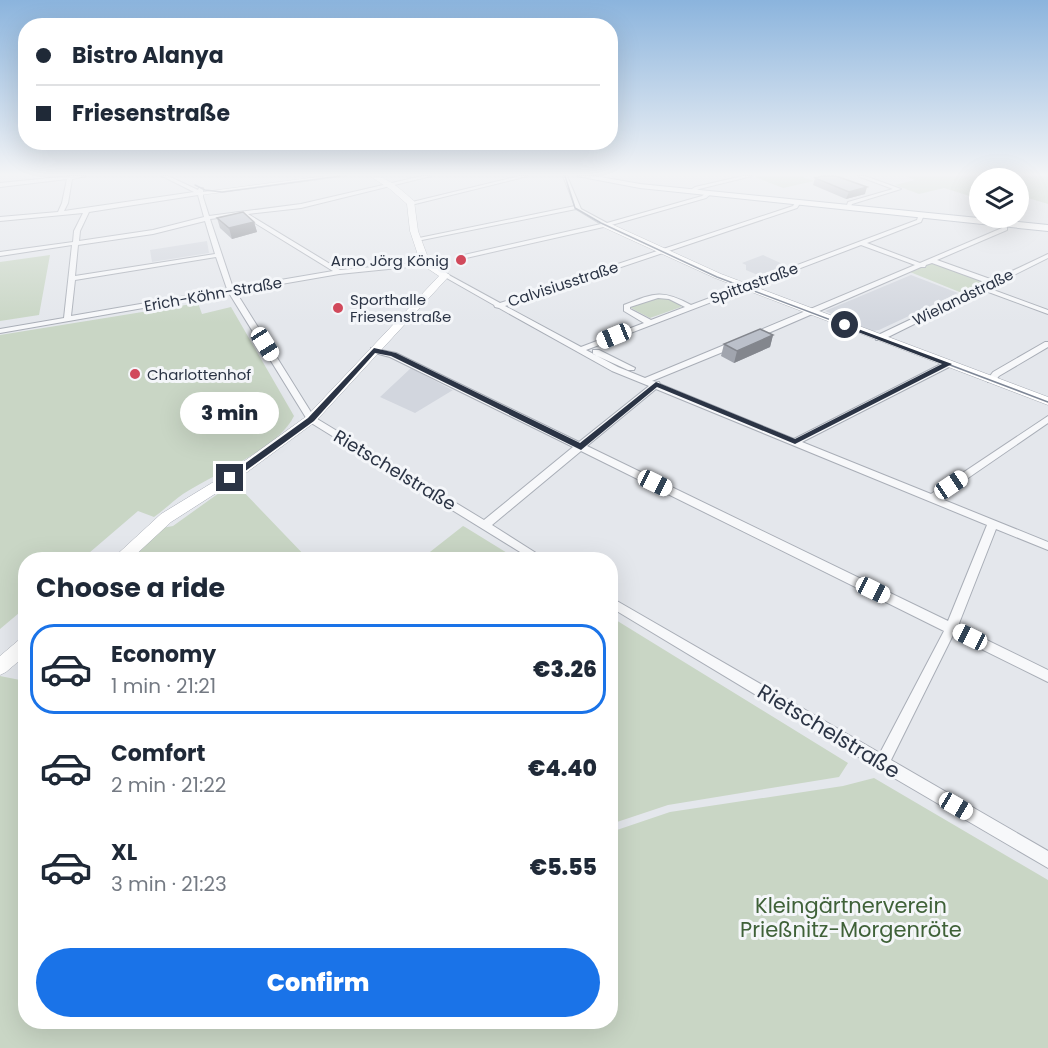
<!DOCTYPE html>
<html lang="en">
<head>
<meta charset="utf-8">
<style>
  body { margin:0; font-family:Poppins,sans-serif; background:#f6f6f7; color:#1f2937; height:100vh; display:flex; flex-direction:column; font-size:22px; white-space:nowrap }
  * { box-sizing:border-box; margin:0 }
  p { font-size:20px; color:#747a83 }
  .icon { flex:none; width:33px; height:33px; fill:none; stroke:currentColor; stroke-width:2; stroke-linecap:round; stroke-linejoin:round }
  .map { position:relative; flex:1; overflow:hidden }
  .panel { position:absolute; left:18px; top:552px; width:600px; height:477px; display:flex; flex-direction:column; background:#fff; border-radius:24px; box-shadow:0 6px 24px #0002 }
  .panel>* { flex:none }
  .guide { position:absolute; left:18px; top:18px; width:600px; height:132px; border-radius:24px; box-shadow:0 6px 24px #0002; display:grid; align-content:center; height:132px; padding:0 18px; background:#fff }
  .buttons { position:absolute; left:969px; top:168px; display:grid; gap:12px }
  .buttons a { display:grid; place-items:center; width:60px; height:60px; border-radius:50%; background:#fff; box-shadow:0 6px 24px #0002; font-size:30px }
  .end { position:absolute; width:27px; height:27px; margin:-14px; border:8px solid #2b3445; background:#fff; box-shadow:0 0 0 3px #fff }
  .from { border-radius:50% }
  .bubble { position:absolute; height:42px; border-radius:21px; background:#fff; box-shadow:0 6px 24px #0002; font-size:20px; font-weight:800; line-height:42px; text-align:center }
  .car { position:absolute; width:18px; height:36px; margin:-18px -9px; border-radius:8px; box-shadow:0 0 4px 2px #0007; background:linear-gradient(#fff 24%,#345 0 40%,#fff 0 76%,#345 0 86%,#fff 0) }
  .guide b { display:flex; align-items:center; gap:21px; height:57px; font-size:22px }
  .guide b+b { border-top:2px solid #e0e1e3 }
  .guide i { width:15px; height:15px; background:#1f2937 }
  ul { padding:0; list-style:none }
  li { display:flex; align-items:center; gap:18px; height:90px; margin:0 12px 9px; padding:0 6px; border:3px solid transparent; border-radius:24px }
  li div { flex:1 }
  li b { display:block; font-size:22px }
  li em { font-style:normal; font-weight:800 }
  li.on { border-color:#1a73e8 }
  li>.icon { width:54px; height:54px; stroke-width:1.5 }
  h2 { padding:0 18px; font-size:27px; line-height:72px }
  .button { display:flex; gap:12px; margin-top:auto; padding:12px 18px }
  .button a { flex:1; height:69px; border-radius:36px; background:#1a73e8; color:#fff; font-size:24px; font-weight:800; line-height:69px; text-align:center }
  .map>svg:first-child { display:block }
  .built { fill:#d2d6de }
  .green { fill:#c9d6c5 }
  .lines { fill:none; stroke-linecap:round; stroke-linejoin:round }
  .street-casing { stroke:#a9aeb7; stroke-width:2 }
  .secondary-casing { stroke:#a9aeb7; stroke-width:1 }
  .primary-casing { stroke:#a3abb8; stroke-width:2 }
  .street { fill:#f7f8fa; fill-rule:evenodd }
  .secondary { fill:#fff; fill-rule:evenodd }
  .primary { fill:#fff; fill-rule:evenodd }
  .tram { stroke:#7d8696; stroke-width:1.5 }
  .wall { fill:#a1a5ae }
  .shaded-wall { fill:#83868d }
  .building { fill:#bbc0ca; stroke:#83868d; stroke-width:1.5 }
  .route { fill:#2b3445 }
  .poi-dot { fill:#d1495b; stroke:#f4f6f9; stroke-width:2 }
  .labels { text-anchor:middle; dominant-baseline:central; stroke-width:6; stroke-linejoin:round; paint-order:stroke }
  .far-poi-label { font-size:15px; fill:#2b3445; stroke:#f4f6f9; text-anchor:start }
  .far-street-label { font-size:15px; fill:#2b3445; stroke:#f4f6f9 }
  .street-label { font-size:18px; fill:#2b3445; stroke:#f4f6f9 }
  .near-street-label { font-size:21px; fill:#2b3445; stroke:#f4f6f9 }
  .near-park-label { font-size:21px; fill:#3f6138; stroke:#f4f6f9 }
</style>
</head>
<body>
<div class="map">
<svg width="1048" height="1048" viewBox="0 0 1048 1048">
  <rect width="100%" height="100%" fill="#e4e7ec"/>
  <path class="built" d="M207 241 209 253 152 262 150 250Z
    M763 255 787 266 760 276 746 270V265L742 263Z
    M911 275 958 293 879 330 873 331 825 311Z
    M411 368 452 390H453L415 413 380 397Z"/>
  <path class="green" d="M761 176H800L814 181 783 188 755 177Z
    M905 176H1048V204L1028 198 1019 201 1018 178H980L979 199 944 188 919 194 895 185 915 180Z
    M50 255 39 315 0 321V262Z
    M934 262 987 282 962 293 910 272Z
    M660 296 667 297 680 304 681 307 650 318 629 307Z
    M198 303 202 314 231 307 294 416C278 449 214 474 183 494 173 501 164 510 154 517L138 511 82 559 26 560 25 608 0 629V335Z
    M236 484 308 559 128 560 162 528 173 526 226 488Z
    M463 526 465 527 517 559H421Z
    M610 617H611L848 763 839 777 668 805 611 824Z
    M0 676 25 681 26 1022H610L611 832 670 812 843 786 874 778 1048 880V1048H0Z"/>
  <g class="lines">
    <g class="street-casing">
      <path id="street" d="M70 176H86L72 179 68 203 64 211 194 192 162 176H168L198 190 199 188H203V197L209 216 301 204 422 176H431L301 208 248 214 340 270 426 262 429 264 428 265 339 274 236 292 314 417 484 520 573 447 390 357 371 352V348L396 353 579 442 649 386 612 371 499 308 495 307 494 305 443 276V274H447L500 303 793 206 796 201 801 202 797 208 505 306 581 347 644 323 624 311V305C654 293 662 289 691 305L917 220 919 214 924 215 921 222 867 243 920 263 1002 228 1003 223H1007V230L937 260 993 280 1048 254V258L988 288 1048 310V314L983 290 882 340H876V336L987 283 932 263 926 265 925 267H921L757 338H751V334L915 265 861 245 586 350 618 367 645 378 734 341H740V345L652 381 659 382 660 384 794 439 945 362H951V366L802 442 931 494 1048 416V423L939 498 1048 542V550L996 529 958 626 1048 670V682L953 635 891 760 1048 851V868L877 768 610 607V597L880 753 944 631 581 451 492 525 547 560H533L308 421 229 293 0 333V329L64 318 72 245 0 256V252L73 242 74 231 83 213 0 221V217L58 212 62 203 67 179 0 187V183ZM198 195 204 217 153 230 79 241 80 231 89 212ZM242 215 333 271 233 288 210 219ZM205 221 215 254 75 276 78 245 153 234ZM216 257 227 289 71 316 75 280ZM658 298 669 299 685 307 651 320 630 309V307ZM656 389 987 525 948 621 587 446Z
        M519 176H528L411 205 408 203Z
        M563 176H567L581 209 607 223 702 196 707 192 712 193 706 198 608 226 466 258 463 256 464 255 601 224 576 209 417 241 414 239 575 206Z
        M743 176H752L699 189 692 193 689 191 695 187Z
        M858 176H865L901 189 852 204 850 208H846L848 202 893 189Z
        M1045 342H1048V347L999 376 994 382H988L987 380 993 372Z
        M593 350H599L635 368 634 370H628L593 354Z"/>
    </g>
    <g class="secondary-casing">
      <path id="secondary" d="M325 176H346L200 195 196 193Z
        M370 176C388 176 401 190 414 201L418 231 430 263 450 275 315 422 235 481 171 522 130 560H111L161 514 225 475 307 416 439 276 421 264 410 231 407 204 390 189Z
        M603 223H609L721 274 1048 397V405L715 278 603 227Z
        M26 637V655L6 672 0 675V656L20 639Z"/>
    </g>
    <g class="primary-casing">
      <path id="primary" d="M577 176H595L640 184 1048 225V231L640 188Z"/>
    </g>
    <use href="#street" class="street"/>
    <use href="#secondary" class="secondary"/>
    <use href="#primary" class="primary"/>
    <path class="tram" d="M565 176 575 208 601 223 717 277 1048 402
      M195 185 205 190 222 192 340 176"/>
  </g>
  <path class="wall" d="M815 178 865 194 846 199 813 185Z
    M217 218 254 222 257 232 232 239 220 228Z
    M773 335 770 347 734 363 721 356 724 344Z"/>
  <path class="shaded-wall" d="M867 187 865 194 846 199 849 192Z
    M254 222 257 232 232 239 229 228Z
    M773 335 770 347 734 363 737 351Z"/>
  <path class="building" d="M822 176H836L867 187 849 192 815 178Z
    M243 212 254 222 229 228 217 218Z
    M760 329 773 335 737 351 724 344Z"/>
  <linearGradient id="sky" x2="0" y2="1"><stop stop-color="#8bb4dd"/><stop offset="0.54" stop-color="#f3f4f6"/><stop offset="1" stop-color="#f3f4f6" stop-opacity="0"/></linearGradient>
  <rect width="1048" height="323" fill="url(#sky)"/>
  <path class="route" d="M842 323 952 364 795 444 657 387 581 450 391 356 375 353 314 421 233 480 225 478 308 418 374 348 396 353 580 443 656 382 795 439 942 364 842 326Z"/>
  <g class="poi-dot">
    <circle cx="461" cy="260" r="6"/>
    <circle cx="338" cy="308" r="6"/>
    <circle cx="135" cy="374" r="6"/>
  </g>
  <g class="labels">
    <g class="far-poi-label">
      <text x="449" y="260" text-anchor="end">Arno Jörg König</text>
      <text x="350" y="299">Sporthalle<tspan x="350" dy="17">Friesenstraße</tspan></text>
      <text x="147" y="374">Charlottenhof</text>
    </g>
    <g class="far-street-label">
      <text transform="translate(754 283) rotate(-20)">Spittastraße</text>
      <text transform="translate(563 284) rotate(-18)">Calvisiusstraße</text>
      <text transform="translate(213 294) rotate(-10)">Erich-Köhn-Straße</text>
      <text transform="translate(963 297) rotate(-26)">Wielandstraße</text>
    </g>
    <g class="street-label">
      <text transform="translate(395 470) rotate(31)">Rietschelstraße</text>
    </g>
    <g class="near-street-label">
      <text transform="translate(829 731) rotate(31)">Rietschelstraße</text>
    </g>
    <g class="near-park-label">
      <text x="851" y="905">Kleingärtnerverein<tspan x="851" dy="24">Prießnitz-Morgenröte</tspan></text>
    </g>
  </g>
</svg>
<div class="buttons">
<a><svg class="icon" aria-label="layers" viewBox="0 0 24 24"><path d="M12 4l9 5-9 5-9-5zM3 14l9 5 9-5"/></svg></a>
</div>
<i class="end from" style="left:845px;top:325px"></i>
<i class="end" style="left:230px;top:478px"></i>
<div class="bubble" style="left:180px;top:392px;width:99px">3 min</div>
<i class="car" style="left:614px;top:336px;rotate:248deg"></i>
<i class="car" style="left:265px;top:344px;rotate:148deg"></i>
<i class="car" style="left:655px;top:483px;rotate:116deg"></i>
<i class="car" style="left:951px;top:485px;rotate:56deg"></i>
<i class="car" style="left:873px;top:590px;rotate:116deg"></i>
<i class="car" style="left:970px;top:637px;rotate:296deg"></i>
<i class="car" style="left:956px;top:806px;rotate:120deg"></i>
<div class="guide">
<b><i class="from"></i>Bistro Alanya</b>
<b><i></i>Friesenstraße</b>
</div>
<section class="panel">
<h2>Choose a ride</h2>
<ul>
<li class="on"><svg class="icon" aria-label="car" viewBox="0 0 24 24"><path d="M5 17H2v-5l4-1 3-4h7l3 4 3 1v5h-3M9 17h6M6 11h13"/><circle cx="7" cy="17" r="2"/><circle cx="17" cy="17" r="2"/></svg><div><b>Economy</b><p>1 min · 21:21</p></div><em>€3.26</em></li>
<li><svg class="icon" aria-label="car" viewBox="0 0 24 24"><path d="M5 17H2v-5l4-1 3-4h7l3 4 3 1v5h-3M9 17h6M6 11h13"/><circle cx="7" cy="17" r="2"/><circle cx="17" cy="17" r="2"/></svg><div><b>Comfort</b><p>2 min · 21:22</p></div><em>€4.40</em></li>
<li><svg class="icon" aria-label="car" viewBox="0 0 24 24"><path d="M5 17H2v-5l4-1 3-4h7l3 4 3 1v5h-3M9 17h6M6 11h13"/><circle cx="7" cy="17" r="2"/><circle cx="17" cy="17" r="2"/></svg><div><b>XL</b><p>3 min · 21:23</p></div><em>€5.55</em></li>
</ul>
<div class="button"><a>Confirm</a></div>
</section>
</div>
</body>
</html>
